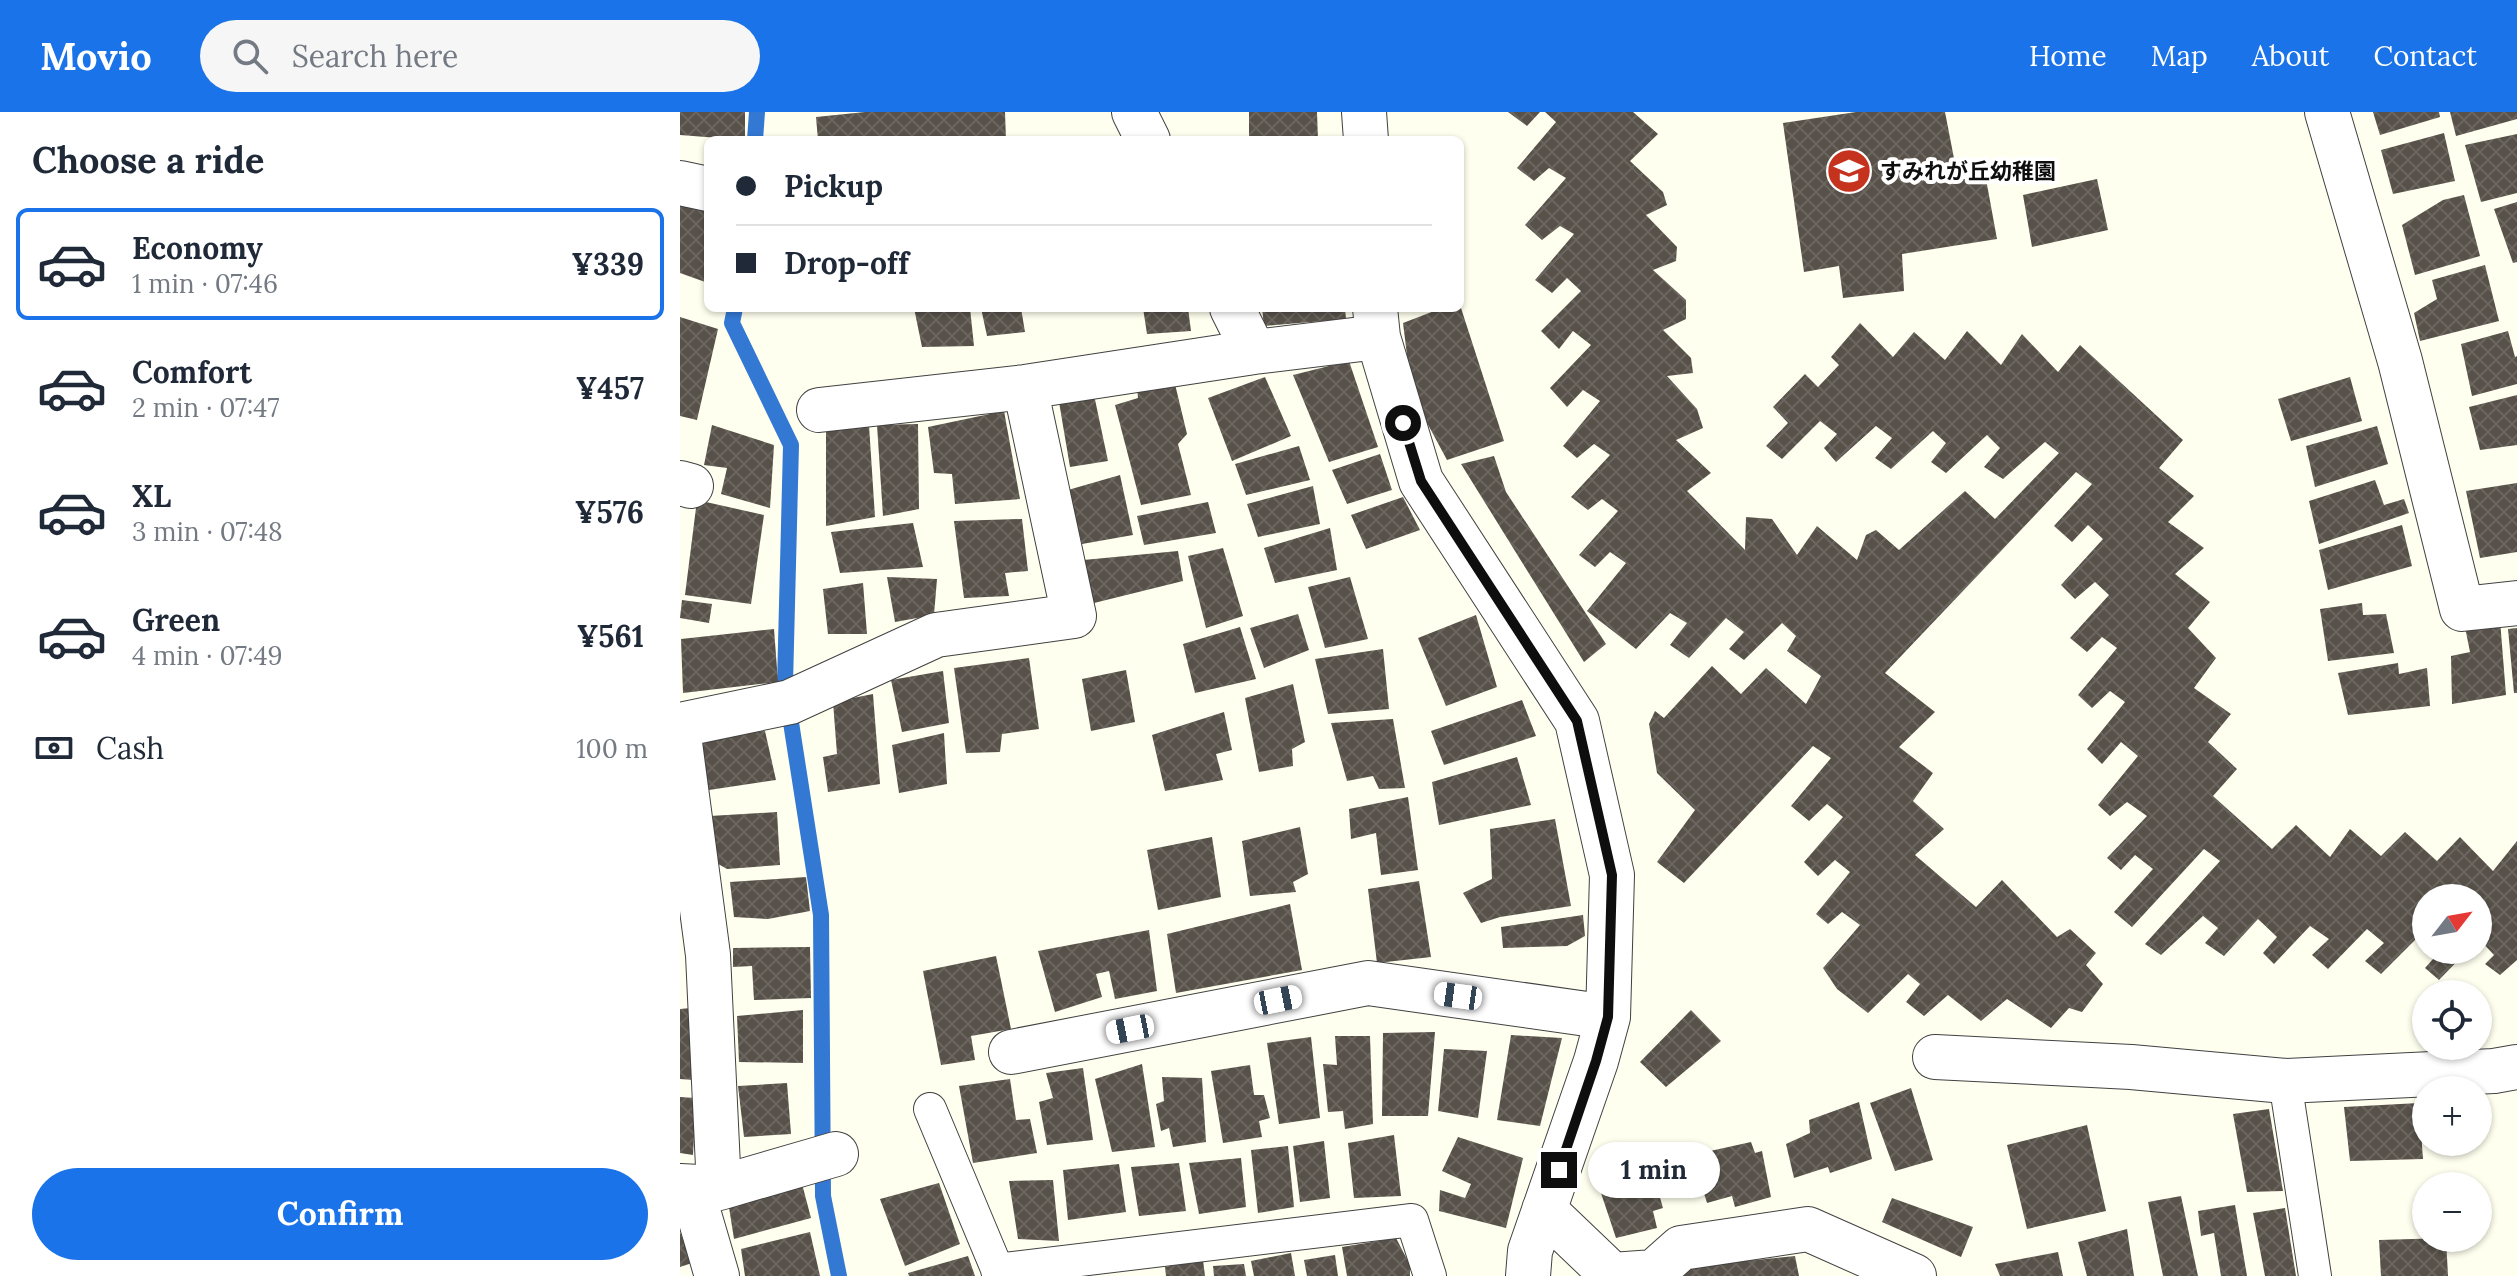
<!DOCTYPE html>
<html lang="en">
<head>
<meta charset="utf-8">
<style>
  body { margin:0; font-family:Lora,"Noto Sans JP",serif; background:#f6f6f7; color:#1f2937; height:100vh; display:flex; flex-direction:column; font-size:30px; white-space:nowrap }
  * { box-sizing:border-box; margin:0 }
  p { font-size:26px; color:#747a83 }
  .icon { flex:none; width:44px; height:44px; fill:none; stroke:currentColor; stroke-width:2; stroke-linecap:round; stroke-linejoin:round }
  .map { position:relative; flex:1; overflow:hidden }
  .side { display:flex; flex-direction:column; background:#fff; width:680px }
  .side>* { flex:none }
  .hud { position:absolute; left:24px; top:24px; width:760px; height:176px; border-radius:12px; box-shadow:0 2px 6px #0004; display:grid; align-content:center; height:176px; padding:0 32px; background:#fff }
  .needle { width:52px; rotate:59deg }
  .fabs { position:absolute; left:1732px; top:772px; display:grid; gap:16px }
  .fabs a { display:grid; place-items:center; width:80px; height:80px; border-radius:50%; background:#fff; box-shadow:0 2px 6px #0004; font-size:40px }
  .end { position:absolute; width:36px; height:36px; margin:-18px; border:10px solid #0e0e0e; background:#fff; box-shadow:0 0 0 4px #fff }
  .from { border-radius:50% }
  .bubble { position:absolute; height:56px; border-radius:28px; background:#fff; box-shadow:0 2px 6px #0004; font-size:26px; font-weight:700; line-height:56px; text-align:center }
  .car { position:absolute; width:24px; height:48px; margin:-24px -12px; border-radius:10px; box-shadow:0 0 6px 2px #0007; background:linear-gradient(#fff 24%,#345 0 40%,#fff 0 76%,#345 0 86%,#fff 0) }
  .hud b { display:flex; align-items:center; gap:28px; height:76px; font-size:30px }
  .hud b+b { border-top:2px solid #e0e1e3 }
  .hud i { width:20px; height:20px; background:#1f2937 }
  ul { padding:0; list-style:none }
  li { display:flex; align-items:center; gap:24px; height:112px; margin:0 16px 12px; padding:0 16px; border:4px solid transparent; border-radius:12px }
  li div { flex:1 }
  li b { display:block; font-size:30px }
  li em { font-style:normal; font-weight:700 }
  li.selected { border-color:#1a73e8 }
  li>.icon { width:72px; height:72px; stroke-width:1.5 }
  h2 { padding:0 32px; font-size:36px; line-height:96px }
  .pay { display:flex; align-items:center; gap:20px; height:88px; padding:0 32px; font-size:30px }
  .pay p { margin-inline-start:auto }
  .button { display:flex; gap:16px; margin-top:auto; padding:16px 32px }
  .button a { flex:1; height:92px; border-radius:48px; background:#1a73e8; color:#fff; font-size:32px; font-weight:700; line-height:92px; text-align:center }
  header { display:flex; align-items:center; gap:48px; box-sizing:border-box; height:112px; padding:0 40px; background:#1a73e8; color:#fff }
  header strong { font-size:38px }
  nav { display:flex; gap:44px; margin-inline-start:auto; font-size:28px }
  .search { width:560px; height:72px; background:#f6f6f7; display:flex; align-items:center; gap:20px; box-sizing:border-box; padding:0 28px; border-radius:44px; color:#747a83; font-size:30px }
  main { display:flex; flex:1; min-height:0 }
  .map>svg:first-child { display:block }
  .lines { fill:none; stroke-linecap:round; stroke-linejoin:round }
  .stream { stroke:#3379d4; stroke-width:16 }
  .building { fill:url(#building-cross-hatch) }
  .lane-casing { stroke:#414141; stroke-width:34 }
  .street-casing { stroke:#414141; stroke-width:46 }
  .lane { stroke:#fff; stroke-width:32 }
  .street { stroke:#fff; stroke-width:44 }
  .route { stroke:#0e0e0e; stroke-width:10 }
  .labels { text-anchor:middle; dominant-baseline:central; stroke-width:8; stroke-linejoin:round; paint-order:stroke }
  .poi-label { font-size:22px; font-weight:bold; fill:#0e0e0e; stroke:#fff; text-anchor:start }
</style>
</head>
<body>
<header>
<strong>Movio</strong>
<div class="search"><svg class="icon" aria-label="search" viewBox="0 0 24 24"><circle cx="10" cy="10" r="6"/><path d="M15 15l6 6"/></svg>Search here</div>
<nav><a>Home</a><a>Map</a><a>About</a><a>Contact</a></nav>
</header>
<main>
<section class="side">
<h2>Choose a ride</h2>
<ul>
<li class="selected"><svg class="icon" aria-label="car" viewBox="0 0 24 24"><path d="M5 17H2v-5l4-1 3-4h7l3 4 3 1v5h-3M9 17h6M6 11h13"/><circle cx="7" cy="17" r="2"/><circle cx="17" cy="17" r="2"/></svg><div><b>Economy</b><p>1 min · 07:46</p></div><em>¥339</em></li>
<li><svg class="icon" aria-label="car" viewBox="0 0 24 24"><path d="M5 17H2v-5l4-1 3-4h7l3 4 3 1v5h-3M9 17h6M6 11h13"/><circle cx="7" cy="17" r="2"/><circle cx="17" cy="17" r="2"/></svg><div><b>Comfort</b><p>2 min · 07:47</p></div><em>¥457</em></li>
<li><svg class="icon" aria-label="car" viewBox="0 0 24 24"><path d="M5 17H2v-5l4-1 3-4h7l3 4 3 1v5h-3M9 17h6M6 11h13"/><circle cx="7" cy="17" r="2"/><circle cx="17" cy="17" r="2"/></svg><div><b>XL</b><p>3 min · 07:48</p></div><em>¥576</em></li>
<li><svg class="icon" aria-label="car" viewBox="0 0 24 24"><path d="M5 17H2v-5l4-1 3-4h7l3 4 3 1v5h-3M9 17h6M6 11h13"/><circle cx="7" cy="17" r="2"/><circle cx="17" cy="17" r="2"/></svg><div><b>Green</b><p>4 min · 07:49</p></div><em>¥561</em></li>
</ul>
<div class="pay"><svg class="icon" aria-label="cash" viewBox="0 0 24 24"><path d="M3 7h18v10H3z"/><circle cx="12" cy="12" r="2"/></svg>Cash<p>100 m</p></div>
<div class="button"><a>Confirm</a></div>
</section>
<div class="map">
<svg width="1837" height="1164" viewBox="0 0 1837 1164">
  <defs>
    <pattern id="building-cross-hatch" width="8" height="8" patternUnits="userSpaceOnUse" patternTransform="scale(2)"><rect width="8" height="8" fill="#575149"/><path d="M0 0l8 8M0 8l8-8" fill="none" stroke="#6a655f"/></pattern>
  </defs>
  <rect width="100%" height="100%" fill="#ffffef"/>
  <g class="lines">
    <path class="stream" d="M75 28 77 0
      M55 196 52 211 111 333 105 572 141 803 143 1084 159 1164"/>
  </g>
  <path class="building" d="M0 0H65V28L0 23Z
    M185 0H325L326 28H138L136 5Z
    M569 0H637L638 28H569Z
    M828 0H860L847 14Z
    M865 0H953L978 22 950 49 983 80 987 93 966 103 997 135 996 149 973 158 1006 188V207L983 218 1011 246 1013 261 987 264 1017 297 1023 316 996 328 1031 361 1007 379 1065 438 1066 405 1092 407 1117 443 1137 414 1177 448 1186 423 1196 418 1219 438 1285 379 1315 407 1379 341 1365 330 1323 367 1304 355 1320 336 1307 323 1266 361 1251 350 1266 331 1253 319 1211 357 1195 346 1212 326 1196 314 1156 350 1144 336 1157 322 1140 309 1102 347 1086 334 1108 311 1093 295 1125 262 1138 275 1159 253 1151 245 1180 211 1213 245 1234 220 1265 248 1287 219 1321 253 1342 222 1378 260 1400 233 1503 328 1479 356 1514 384 1488 410 1524 436 1495 462 1530 490 1508 516 1536 546 1514 576 1551 602 1528 630 1557 657 1533 684 1592 737 1616 713 1650 745 1670 717 1701 744 1725 720 1757 749 1780 725 1813 759 1837 729V848L1820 863 1805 852 1814 843 1798 826V786H1746V823L1743 820 1701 862 1685 849 1704 831 1687 817 1648 857 1632 843 1649 827 1630 814 1594 852 1583 841 1597 825 1578 807 1544 844 1525 831 1538 816 1523 804 1481 843 1465 832 1540 749 1524 737 1452 815 1434 800 1473 757 1455 743 1441 758 1427 746 1467 704 1447 690 1430 704 1418 693 1458 644 1441 630 1422 652 1407 637 1445 590 1430 579 1412 596 1398 583 1437 536 1422 525 1407 540 1390 526 1429 483 1415 470 1395 487 1381 473 1423 427 1408 413 1392 430 1374 414 1412 372 1396 360 1205 561 1255 600 1219 635 1253 661 1233 689 1264 717 1235 743 1296 795 1322 768 1377 825 1390 817 1416 841 1406 853 1423 872 1402 900 1389 896 1371 916 1327 887 1301 909 1268 883 1244 904 1226 890 1240 872 1228 862 1188 901 1157 877 1143 856 1180 813 1162 800 1148 812 1136 802 1170 760 1155 748 1138 764 1124 750 1163 705 1147 692 1129 709 1111 694 1151 646 1133 634 1004 771 977 750 1015 698 977 661 969 612 975 599 984 606 1032 554 1061 582 1086 556 1126 592 1141 564 1107 539 1116 524 1102 511 1064 548 1049 537 1064 520 1046 506 1009 546 990 533 1007 511 990 501 956 537 907 499 946 451 930 440 915 455 899 443 938 399 922 387 908 398 891 385 930 343 914 332 897 346 883 334 920 289 903 278 887 295 870 276 911 233 893 219 879 237 861 219 901 179 887 166 872 181 855 168 894 122 880 114 862 128 845 113 886 66 869 56 854 69 837 56 876 10Z
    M1176 0H1265L1278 67H1306L1317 127 1222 142 1224 179 1163 186 1159 154 1124 160 1103 11Z
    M1693 0H1759L1760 5 1700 23Z
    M1770 0H1837V7L1776 24Z
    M1764 21 1775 69 1713 82 1701 38Z
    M1837 22V81L1801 90 1785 33Z
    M1417 67 1428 118 1352 135 1343 83Z
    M1784 83 1800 144 1735 163 1722 113 1763 88Z
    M1837 90V150L1833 151 1814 97Z
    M0 91 28 99V171L0 161Z
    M1805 153 1819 209 1740 229 1734 201 1757 187 1752 168Z
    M234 196H290L294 234 242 235Z
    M301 196H341L345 220 307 224Z
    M463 196H508L511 219 467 222Z
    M582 196H665L666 207 584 214Z
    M762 196H781L824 329 767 348 738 294 729 259 723 211Z
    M0 205 38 217 17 308 0 304Z
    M1828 219 1835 245 1837 244V272L1792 284 1781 232Z
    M669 249 698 335 649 350 613 263Z
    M585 265 611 324 552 349 528 286Z
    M1670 265 1682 309 1611 329 1598 287Z
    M494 268 507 322 498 332 511 383 461 393 435 293 458 286 457 276Z
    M413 278 428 349 390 355 379 290Z
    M1837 283V333L1800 338 1789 295Z
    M324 299 340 387 275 392 272 362 254 361 248 315Z
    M238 312 239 397 203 404 197 313Z
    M32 313 94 333 90 396 41 382 47 356 24 353Z
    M189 313 195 405 146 414V316Z
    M1697 314 1708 352 1635 375 1626 334Z
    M619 334 630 368 566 383 555 352Z
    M700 342 712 378 667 392 652 358Z
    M814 344 826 380 926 532 904 550 781 352Z
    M440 363 453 423 402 432 388 378Z
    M1695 368 1704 393 1724 387 1729 401 1639 432 1629 389Z
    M1837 371V440L1800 446 1786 379Z
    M633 374 640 412 578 425 567 392Z
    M723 385 740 418 686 437 671 403Z
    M17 388 84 403 71 492 5 483Z
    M528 390 536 421 464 433 457 404Z
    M342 407 348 459 325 461 329 484 284 486 274 409Z
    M233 411 243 455 160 461 151 420Z
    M1722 413 1732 454 1648 478 1639 438Z
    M650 416 657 458 595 471 584 436Z
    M543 436 563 504 526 516 508 444Z
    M498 439 503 469 406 493 393 449Z
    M207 465 257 467 254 503 215 510Z
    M670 465 688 527 645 536 628 475Z
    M183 471 187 522H148L143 477Z
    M2 488 32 492 29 511 0 506Z
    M1682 491 1683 503 1706 502 1714 541 1648 549 1640 497Z
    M618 502 629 538 584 556 570 516Z
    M796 503 817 575 766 594 738 526Z
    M1820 508 1826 583 1772 592 1771 544 1790 540 1784 510Z
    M560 515 576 567 515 581 503 532Z
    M1837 516V581H1834L1828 517Z
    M94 517 98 570 3 581 1 527Z
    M703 537 709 597 648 602 635 547Z
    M349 546 359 617 322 622 320 640 286 641 274 556Z
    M1718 551 1719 562 1747 556 1750 594 1668 603 1658 561Z
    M446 558 455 610 411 619 402 567Z
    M263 559 269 611 222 620 211 568Z
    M613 572 625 630 612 637 613 654 579 660 565 586Z
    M193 582 200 672 148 680 143 645 157 642 153 590Z
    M842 588 856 624 764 653 751 619Z
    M544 600 552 638 536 642 543 668 485 679 472 623Z
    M713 607 725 676 699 677 693 664 667 669 651 611Z
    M85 619 96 668 29 678 18 625Z
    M264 621 267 672 219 681 212 633Z
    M837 645 851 693 759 713 752 670Z
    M728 685 738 758 701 763 696 721 671 727 669 697Z
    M97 700 100 753 47 757 33 749 30 704Z
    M875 707 891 794 820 805 801 811 783 781 812 767 810 717Z
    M620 715 628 762 613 770 616 780 570 784 562 729Z
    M532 725 541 785 478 798 467 738Z
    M126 765 130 799 88 807 54 805 50 770Z
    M739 769 751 845 697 851 688 777Z
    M610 792 622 858 496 881 487 822Z
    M903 803 905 824 887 834 823 836 821 815Z
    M469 818 477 879 435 887 429 859 416 862 422 885 375 900 358 839Z
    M130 835 131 886 74 888 72 854 53 855V836Z
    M1761 838H1788L1759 868 1745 856Z
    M316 844 331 917 291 924 295 948 261 953 243 859Z
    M11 896 14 968 0 967V897Z
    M123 898V951L59 950 57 904Z
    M1011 898 1041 929 986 975 960 950Z
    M755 920 748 1004H702L703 921Z
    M831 923 882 926 860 1014 817 1008Z
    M655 924H690L693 1012 665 1017 663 999 648 1000 643 952 657 953Z
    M631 925 640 1006 599 1012 587 931Z
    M764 937 807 939 798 1006 758 999Z
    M462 952 475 1035 432 1040 415 967Z
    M570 953 574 983H584L590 1006 579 1009 582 1025 543 1031 531 959Z
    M403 956 413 1028 367 1033 359 990 373 986 366 961Z
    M482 965 522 966 526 1030 493 1035 489 1016 481 1019 476 992 484 989Z
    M330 967 336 1008 350 1007 357 1041 293 1051 279 974Z
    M107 971 111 1022 64 1025 58 974Z
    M1231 976 1253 1048 1215 1059 1190 991Z
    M0 985 16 986 13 1043 0 1041Z
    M1179 990 1192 1047 1150 1061 1148 1055 1114 1066 1106 1032 1130 1021 1129 1008Z
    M1739 991 1743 1047 1670 1049 1664 995Z
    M1589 997 1603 1079 1567 1080 1553 1002Z
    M1407 1013 1426 1099 1347 1117 1327 1033Z
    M714 1023 721 1084 674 1086 668 1031Z
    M778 1025 843 1046 826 1116 759 1099 760 1078 785 1086 791 1072 762 1059Z
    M644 1029 650 1086 620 1090 613 1034Z
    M1071 1030 1075 1041 1082 1039 1091 1085 1055 1095 1052 1084 1027 1091 1012 1043Z
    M608 1034 614 1095 578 1101 571 1038Z
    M561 1046 566 1095 519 1102 509 1051Z
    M499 1051 506 1099 459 1104 451 1055Z
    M970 1051 983 1096 973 1099 977 1116 936 1126 916 1066Z
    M439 1052 446 1100 388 1108 383 1058Z
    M121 1068 131 1106 54 1127 48 1089Z
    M373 1068 379 1129 338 1127 329 1069Z
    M259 1071 280 1132 225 1154 200 1087Z
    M1501 1084 1518 1164H1483L1468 1090Z
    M1212 1086 1293 1115 1281 1145 1202 1110Z
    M1555 1093 1567 1164H1541L1534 1121 1521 1124 1518 1099Z
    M1605 1096 1616 1164H1585L1573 1101Z
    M1447 1117 1454 1164H1407L1398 1130Z
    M0 1120 12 1151 0 1155Z
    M130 1120 140 1164H65L61 1137Z
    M716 1126 730 1153V1164H667L662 1135Z
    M1766 1126 1768 1164H1701L1699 1128Z
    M1378 1140 1383 1164H1320L1315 1152Z
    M611 1141 615 1164H574L571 1149Z
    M655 1143 658 1164H627L624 1148Z
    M288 1144 295 1164H229L228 1161Z
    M1115 1144 1119 1164H995L1006 1155Z
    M523 1148 525 1164H486L485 1155Z
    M564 1152 566 1164H534L533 1154Z"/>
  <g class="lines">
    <g class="lane-casing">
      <path id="lane" d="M1605 969 1635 1164
        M250 997 320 1164
        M317 1158 732 1108 750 1164"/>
    </g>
    <g class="street-casing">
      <path id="street" d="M454 0 468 28
        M684 0 686 28
        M1647 0 1720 249 1782 497 1837 491
        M0 71 28 77
        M552 196 574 240
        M695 196 698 225 741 369 897 609 932 763 928 905 916 949 850 1139 848 1164
        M139 298 345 275 574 240 698 225
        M0 371 11 374
        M0 613 110 590 256 523 394 504 345 275
        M0 631 28 843 39 1076
        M331 940 688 871 928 905
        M1255 945 1451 955 1605 969 1814 959 1837 955
        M0 1074 39 1076 156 1042
        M11 1075 37 1164
        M864 1098 932 1163 974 1160 1001 1136 1128 1117 1234 1164"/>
    </g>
    <use href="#lane" class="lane"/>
    <use href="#street" class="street"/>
  </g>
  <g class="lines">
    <path class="route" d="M723 311 741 369 897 609 932 763 928 905 916 949 879 1058"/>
  </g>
  <defs>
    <g id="school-disc" transform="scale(2.3)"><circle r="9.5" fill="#c5321e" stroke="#fff"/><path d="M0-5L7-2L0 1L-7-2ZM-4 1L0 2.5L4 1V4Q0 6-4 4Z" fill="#fff"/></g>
  </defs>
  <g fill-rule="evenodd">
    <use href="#school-disc" x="1169" y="59"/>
  </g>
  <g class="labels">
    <g class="poi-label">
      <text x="1200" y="59">すみれが丘幼稚園</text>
    </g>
  </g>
</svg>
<div class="fabs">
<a><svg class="needle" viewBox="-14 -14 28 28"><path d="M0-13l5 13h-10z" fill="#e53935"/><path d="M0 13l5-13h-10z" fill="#747a83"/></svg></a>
<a><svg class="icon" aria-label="locate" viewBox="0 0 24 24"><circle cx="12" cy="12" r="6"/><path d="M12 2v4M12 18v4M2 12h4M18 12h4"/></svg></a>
<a>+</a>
<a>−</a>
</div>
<i class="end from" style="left:723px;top:311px"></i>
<i class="end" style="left:879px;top:1058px"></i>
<div class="bubble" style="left:908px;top:1030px;width:132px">1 min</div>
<i class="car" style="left:778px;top:884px;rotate:278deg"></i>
<i class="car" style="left:598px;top:888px;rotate:79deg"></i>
<i class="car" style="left:450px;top:917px;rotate:259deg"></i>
<div class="hud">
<b><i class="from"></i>Pickup</b>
<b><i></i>Drop-off</b>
</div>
</div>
</main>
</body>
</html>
